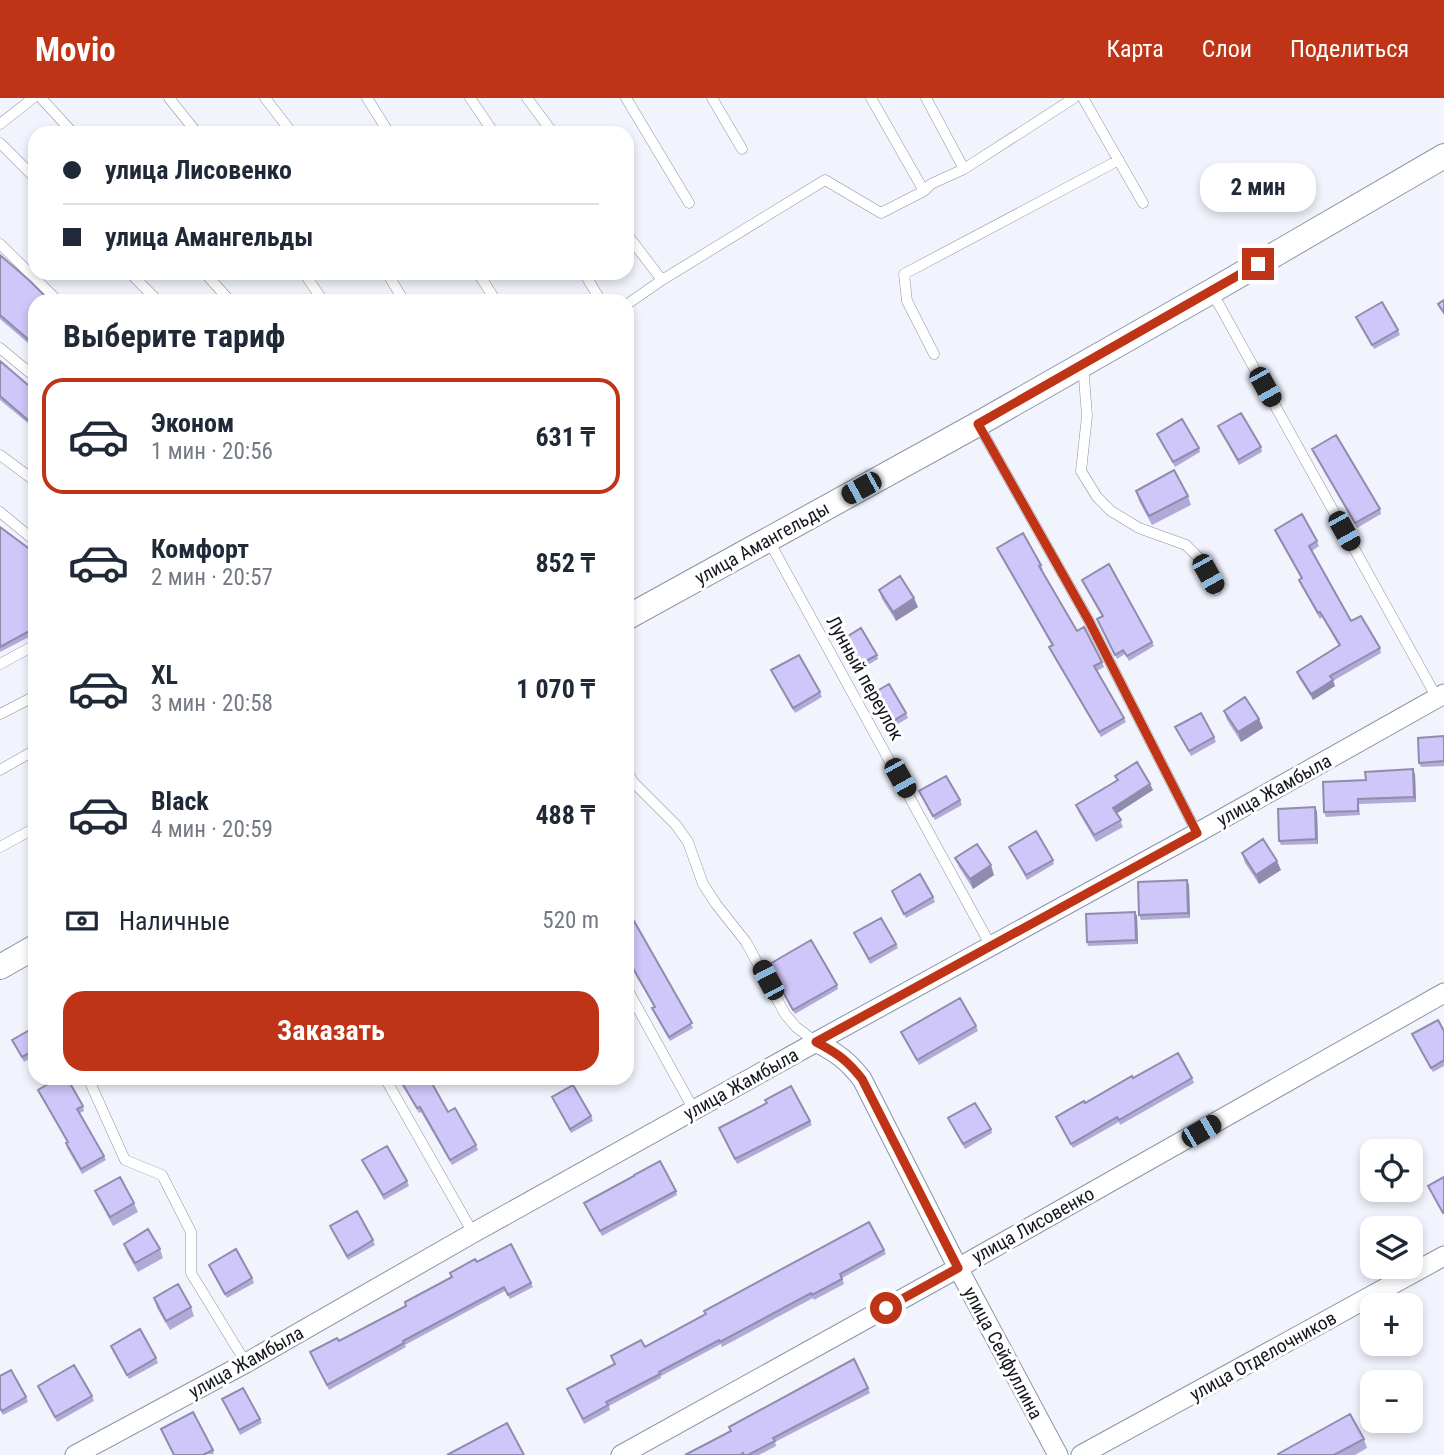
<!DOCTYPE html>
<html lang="ru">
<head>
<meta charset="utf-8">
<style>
  body { margin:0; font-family:"Roboto Condensed",sans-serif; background:#f2f2f3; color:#1f2937; height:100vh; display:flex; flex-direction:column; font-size:26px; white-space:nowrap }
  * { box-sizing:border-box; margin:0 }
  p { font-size:23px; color:#747a83 }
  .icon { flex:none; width:38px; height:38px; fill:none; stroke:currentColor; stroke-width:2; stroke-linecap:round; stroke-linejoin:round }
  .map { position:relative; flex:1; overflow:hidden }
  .sheet { position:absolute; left:28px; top:196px; width:606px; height:791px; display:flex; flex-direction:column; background:#fff; border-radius:21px; box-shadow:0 4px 10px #0003 }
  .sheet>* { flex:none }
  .banner { position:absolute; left:28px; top:28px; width:606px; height:154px; border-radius:21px; box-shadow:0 4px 10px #0003; display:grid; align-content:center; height:154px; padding:0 35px; background:#fff }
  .fabs { position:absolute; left:1360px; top:1041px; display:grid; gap:14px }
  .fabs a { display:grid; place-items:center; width:63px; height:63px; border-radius:14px; background:#fff; box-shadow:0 4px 10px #0003; font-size:35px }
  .end { position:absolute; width:32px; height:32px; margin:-16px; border:9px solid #bf3417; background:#fff; box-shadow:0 0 0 4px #fff }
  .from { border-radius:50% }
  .bubble { position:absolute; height:49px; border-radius:21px; background:#fff; box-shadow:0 4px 10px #0003; font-size:23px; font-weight:700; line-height:49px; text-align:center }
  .car { position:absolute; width:21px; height:42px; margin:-21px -10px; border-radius:9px; box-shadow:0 0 5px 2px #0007; background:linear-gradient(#222 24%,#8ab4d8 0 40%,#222 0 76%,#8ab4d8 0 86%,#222 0) }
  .banner b { display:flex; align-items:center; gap:24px; height:66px; font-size:26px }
  .banner b+b { border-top:2px solid #e0e1e3 }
  .banner i { width:18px; height:18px; background:#1f2937 }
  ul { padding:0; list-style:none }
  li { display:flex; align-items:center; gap:21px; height:116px; margin:0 14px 10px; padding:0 21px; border:4px solid transparent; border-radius:21px }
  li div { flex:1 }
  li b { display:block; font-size:26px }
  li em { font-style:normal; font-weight:700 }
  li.active { border-color:#bf3417 }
  li>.icon { width:63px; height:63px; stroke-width:1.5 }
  h2 { padding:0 35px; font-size:32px; line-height:84px }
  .pay { display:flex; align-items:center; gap:18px; height:77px; padding:0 35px; font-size:26px }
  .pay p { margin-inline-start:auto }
  .action { display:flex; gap:14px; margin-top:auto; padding:14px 35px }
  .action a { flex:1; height:80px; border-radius:21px; background:#bf3417; color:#fff; font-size:28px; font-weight:700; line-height:80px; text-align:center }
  header { display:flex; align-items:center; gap:42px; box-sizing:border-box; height:98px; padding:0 35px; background:#bf3417; color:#fff }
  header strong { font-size:33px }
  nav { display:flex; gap:38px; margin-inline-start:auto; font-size:24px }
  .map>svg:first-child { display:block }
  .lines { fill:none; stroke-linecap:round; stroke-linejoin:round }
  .service-casing { stroke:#8b93a6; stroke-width:11 }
  .minor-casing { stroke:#8b93a6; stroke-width:21 }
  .tertiary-casing { stroke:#8b93a6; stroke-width:26 }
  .service { stroke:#fff; stroke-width:10 }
  .minor { stroke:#fff; stroke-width:19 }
  .tertiary { stroke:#fff; stroke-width:24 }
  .wall { fill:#b2aad6 }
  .shaded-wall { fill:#918bae }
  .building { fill:#cfc6f9; stroke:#918bae; stroke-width:2 }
  .route { stroke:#bf3417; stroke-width:9 }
  .labels { text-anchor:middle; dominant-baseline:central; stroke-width:6; stroke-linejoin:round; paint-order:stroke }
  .street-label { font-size:19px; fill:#15181f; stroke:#fff }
</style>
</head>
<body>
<header>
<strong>Movio</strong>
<nav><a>Карта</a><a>Слои</a><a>Поделиться</a></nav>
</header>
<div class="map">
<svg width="1444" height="1357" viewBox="0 0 1444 1357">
  <rect width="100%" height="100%" fill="#f1f4fd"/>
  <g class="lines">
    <g class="service-casing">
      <path id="service" d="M41 0 73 35
        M169 0 197 35
        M265 0 292 35
        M367 0 389 35
        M470 0 494 35
        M527 0 553 35
        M626 0 689 105
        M712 0 742 51
        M871 0 924 93
        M926 0 964 71
        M1083 0 1143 105
        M0 26 33 0
        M0 45 35 80
        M626 135 662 182
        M0 146 58 203
        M130 175 158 203
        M205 175 230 203
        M304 175 323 203
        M387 175 404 203
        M478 175 496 203
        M584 175 601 203
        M1212 194 1437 600
        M626 207 662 182 825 82 881 115 924 93 931 86 964 71 1074 0
        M0 250 35 279
        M934 256 907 203 904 176 1119 62
        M1083 267 1087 318 1081 373 1097 399 1111 413 1139 430 1186 447 1200 461 1216 492
        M978 326 1089 523 1197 735
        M0 357 35 383
        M0 414 35 443
        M769 443 991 848
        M0 566 35 547
        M0 616 35 598
        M626 671 633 684 676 727 688 744 703 786 716 806 746 844 785 916 796 929 816 944
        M0 672 35 652
        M0 749 35 730
        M626 889 694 1012
        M88 980 125 1062 162 1077 191 1134V1175L246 1265
        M385 980 473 1135"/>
    </g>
    <g class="minor-casing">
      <path id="minor" d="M816 944C837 955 847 962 862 981L958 1170 1058 1357
        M75 1357 246 1265 473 1135 816 944 1197 735 1444 596
        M621 1357 958 1170 1444 895
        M1081 1357 1444 1158"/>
    </g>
    <g class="tertiary-casing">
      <path id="tertiary" d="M626 520 978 326 1212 193 1444 58
        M0 869 35 849"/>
    </g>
    <use href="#service" class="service"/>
    <use href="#minor" class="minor"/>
    <use href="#tertiary" class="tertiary"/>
  </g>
  <path class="wall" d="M0 157 35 203V251L0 221Z
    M1356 219 1398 232 1400 237 1374 251Z
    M0 263 35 293V331L0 302Z
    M1218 328 1261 349 1262 354 1239 367Z
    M1157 336 1199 350 1200 354 1175 369Z
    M1312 351 1380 411 1381 416 1357 430Z
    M1136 393 1188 398 1191 407 1152 427 1139 403Z
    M0 429 35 455V536L0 554Z
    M1275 432 1317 443 1319 448 1312 453 1351 523 1380 550 1381 555 1333 583 1335 588 1313 602 1299 580 1297 574 1339 548 1322 519 1320 521 1301 487 1299 482 1301 480 1277 437Z
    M997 450 1041 467 1043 472H1042L1077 533 1102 564 1104 569 1097 573 1126 624 1101 639 1051 554 1049 549 1052 548Z
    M1082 482 1152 544 1154 548 1129 563 1125 556 1117 561 1097 521 1102 519Z
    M879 492 918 509 896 523 882 501Z
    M840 543 877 557 878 561 856 574Z
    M771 572 820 594 822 599 795 615Z
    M868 598 906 615 908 620 886 633Z
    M1224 613 1259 621 1263 630 1241 644 1227 622Z
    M1175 629 1214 639 1216 644 1191 658Z
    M1444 638V668L1421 669 1419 665Z
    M1415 676 1416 704 1359 706 1360 717 1326 719 1324 714 1366 682Z
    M1115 678 1150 686 1153 692 1117 715 1123 729 1096 744 1078 713 1076 707 1117 683Z
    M919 693 960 702 962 707 935 722Z
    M1315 709 1317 714 1318 746 1281 747 1279 743Z
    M1009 749 1053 762 1054 766 1027 782Z
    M1242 755 1281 772 1259 786 1245 765Z
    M955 760 994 777 973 791 959 769Z
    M1189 787 1190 820 1141 822 1139 817Z
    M892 793 933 799 935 804 906 820Z
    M626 809 693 930 670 943 654 915 652 910 655 909 626 860Z
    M1137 818 1138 846 1088 848 1087 844Z
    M854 835 896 846 898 850 870 866Z
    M768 867 837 887 838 891 795 916Z
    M976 928 978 933 919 967 901 934Z
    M35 929V957L24 964 12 942Z
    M1444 933V968L1433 974 1412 936Z
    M626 954 633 968 626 972Z
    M398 980H429L448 1014 476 1047 478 1052 452 1067 421 1014 419 1015Z
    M1133 980H1192L1194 985 1120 1027 1119 1024 1073 1050 1056 1019Z
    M38 992 83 1008 84 1013 80 1015 106 1062 82 1076 67 1050 66 1045 67 1044Z
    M552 999 591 1018 593 1023 571 1035Z
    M948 1020 991 1031 992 1035 965 1051Z
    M810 1023 812 1027 737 1066 719 1030Z
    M362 1062 407 1083 409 1088 384 1102Z
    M95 1093 134 1105 138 1114 113 1128 99 1102Z
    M676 1093 677 1097 602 1138 584 1105Z
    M330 1128 373 1142 375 1147 348 1162Z
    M124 1146 160 1151 163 1160 138 1174 127 1155Z
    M884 1152 886 1156 842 1180 844 1186 814 1202 813 1200 722 1249 721 1246 661 1278V1280L609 1308 610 1312 584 1326 569 1296 567 1291 614 1266 611 1258 645 1249Z
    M477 1164 531 1185 533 1189 510 1201 505 1193 405 1247 406 1249 329 1292 310 1254 339 1243 406 1208 451 1180 450 1175Z
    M209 1167 252 1180 254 1185 227 1200Z
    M154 1200 191 1209 194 1218 170 1232 157 1210Z
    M111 1248 156 1260 158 1265 129 1281Z
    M0 1278 26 1299 28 1304 3 1317 0 1312Z
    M38 1288 92 1298 94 1303 57 1324Z
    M868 1290 870 1295 775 1344 776 1348 759 1357H685Z
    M222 1301 260 1321 262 1325 240 1337Z
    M161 1331 213 1352 214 1356 174 1357Z
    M1364 1341 1367 1350 1355 1357H1278Z"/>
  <path class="shaded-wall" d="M914 500 918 509 896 523 893 514Z
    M1333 582 1335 588 1313 602 1311 596Z
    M1259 621 1263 630 1241 644 1238 634Z
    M1413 671 1415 676 1416 704 1414 699Z
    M1150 686 1153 692 1116 716 1113 710Z
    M1315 709 1317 714 1318 746 1316 741Z
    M1277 763 1281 772 1259 786 1256 777Z
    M991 767 994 777 973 791 970 781Z
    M1187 782 1189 787 1190 820 1188 815Z
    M1135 814 1137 818 1138 846 1136 842Z"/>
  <path class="building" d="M0 157 30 183 50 203H35V247L0 217Z
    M1444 202V215L1438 206Z
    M1382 204 1398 232 1372 247 1356 219Z
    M0 263 35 293V328L0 298Z
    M1241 315 1261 349 1238 362 1218 328Z
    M1182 321 1199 350 1173 364 1157 336Z
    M1336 337 1380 411 1355 425 1312 351Z
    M1174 372 1188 398 1149 418 1136 393Z
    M1302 416 1317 443 1309 448 1351 523 1361 518 1380 550 1330 578 1333 582 1311 596 1297 574 1340 547 1320 514 1318 515 1299 482 1302 480 1275 432Z
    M0 429 35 455V530L0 549Z
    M1023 435 1041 467 1039 468 1077 533 1084 529 1102 564 1094 568 1124 620 1099 634 1049 549 1053 547 997 450Z
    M1109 466 1152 544 1127 558 1123 552 1115 557 1097 521 1103 518 1082 482Z
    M900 478 914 500 893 514 879 492Z
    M861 530 877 557 855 569 840 543Z
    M799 557 820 594 793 610 771 572Z
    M889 586 906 615 885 628 868 598Z
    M1245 599 1259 621 1238 634 1224 613Z
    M1201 615 1214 639 1189 653 1175 629Z
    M1444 638V663L1419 665 1418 640Z
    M1137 664 1150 686 1113 710 1121 722 1094 737 1076 707 1118 682 1115 678Z
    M1413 671 1414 699 1358 701V713L1324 714 1323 684 1366 682 1365 674Z
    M946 678 960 702 933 718 919 693Z
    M1315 709 1316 741 1279 743 1278 711Z
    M1036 733 1053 762 1026 777 1009 749Z
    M1263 741 1277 763 1256 777 1242 755Z
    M977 746 991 767 970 781 955 760Z
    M920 776 933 799 904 816 892 793Z
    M1187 782 1188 815 1139 817 1138 784Z
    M626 809 692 925 669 939 652 910 655 909 626 858Z
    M1135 814 1136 842 1087 844 1086 816Z
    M881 820 896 846 869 861 854 835Z
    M811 842 837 887 793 912 768 867Z
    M960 900 976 928 917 962 901 934Z
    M1438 922 1444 933V962L1431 970 1412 936Z
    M35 929V952L22 959 12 942Z
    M626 954 631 961 626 964Z
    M1178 955 1192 980 1119 1022 1117 1019 1071 1046 1056 1019 1084 1003 1085 1005 1132 978 1133 980Z
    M58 980H67L83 1008 77 1011 104 1058 81 1071 66 1045 68 1044 38 992Z
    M399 980H429L448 1014 455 1010 476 1047 450 1062 420 1009 417 1010Z
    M573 987 591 1018 570 1031 552 999Z
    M791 988 810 1023 735 1061 719 1030 767 1005 765 1002Z
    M975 1005 991 1031 963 1046 948 1020Z
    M387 1048 407 1083 383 1097 362 1062Z
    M660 1063 676 1093 600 1133 584 1105 634 1078V1077Z
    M120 1079 134 1105 110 1119 95 1093Z
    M1444 1079V1115H1443L1428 1088Z
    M357 1113 373 1142 347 1158 330 1128Z
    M869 1124 884 1152 840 1176 842 1181 812 1197 811 1195 720 1244 719 1242 659 1274 660 1276 606 1304 608 1307 583 1321 567 1291 615 1266 611 1258 641 1242 645 1249 706 1216 704 1213Z
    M148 1131 160 1151 135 1165 124 1146Z
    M511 1146 531 1185 508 1197 504 1189 403 1243 404 1245 327 1287 310 1254 337 1240 339 1243 406 1208 405 1204 452 1179 450 1175 475 1161 477 1164Z
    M236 1151 252 1180 225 1196 209 1167Z
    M178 1186 191 1209 166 1223 154 1200Z
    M140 1231 156 1260 127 1277 111 1248Z
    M854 1261 868 1290 773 1340 775 1343 748 1357H744L743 1355 740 1357H685L731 1333 729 1329Z
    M74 1267 92 1298 55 1319 38 1288Z
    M11 1272 26 1299 2 1313 0 1310V1278Z
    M243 1290 260 1321 239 1332 222 1301Z
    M193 1314 213 1352 203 1357H174L161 1331Z
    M1350 1316 1364 1341 1334 1357H1278V1356Z
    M507 1325 524 1357H447Z"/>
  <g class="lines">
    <path class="route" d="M886 1210 958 1170 862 981C847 962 837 955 816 944L1197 735 1089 523 978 326 1258 166"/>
  </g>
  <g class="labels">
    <g class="street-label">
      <text transform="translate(762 445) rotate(-29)">улица Амангельды</text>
      <text transform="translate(865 580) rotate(61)">Лунный переулок</text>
      <text transform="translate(1274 692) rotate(-29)">улица Жамбыла</text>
      <text transform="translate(741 986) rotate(-29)">улица Жамбыла</text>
      <text transform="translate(1033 1127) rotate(-29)">улица Лисовенко</text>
      <text transform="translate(1003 1255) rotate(62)">улица Сейфуллина</text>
      <text transform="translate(1263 1258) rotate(-29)">улица Отделочников</text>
      <text transform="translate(246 1264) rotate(-29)">улица Жамбыла</text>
    </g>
  </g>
</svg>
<div class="fabs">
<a><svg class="icon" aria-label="locate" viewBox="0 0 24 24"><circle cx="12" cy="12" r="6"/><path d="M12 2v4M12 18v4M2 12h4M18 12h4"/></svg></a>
<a><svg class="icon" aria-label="layers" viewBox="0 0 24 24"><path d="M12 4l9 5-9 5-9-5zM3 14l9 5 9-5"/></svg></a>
<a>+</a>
<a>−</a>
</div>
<i class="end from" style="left:886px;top:1210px"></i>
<i class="end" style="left:1258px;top:166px"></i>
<div class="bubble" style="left:1200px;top:65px;width:116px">2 мин</div>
<i class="car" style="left:1265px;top:289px;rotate:151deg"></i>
<i class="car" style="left:861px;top:390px;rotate:241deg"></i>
<i class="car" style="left:1344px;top:433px;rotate:151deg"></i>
<i class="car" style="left:1208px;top:476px;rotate:151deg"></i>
<i class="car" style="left:900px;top:680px;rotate:151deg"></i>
<i class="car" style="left:768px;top:882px;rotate:332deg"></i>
<i class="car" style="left:1201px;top:1033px;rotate:60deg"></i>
<div class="banner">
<b><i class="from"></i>улица Лисовенко</b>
<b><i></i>улица Амангельды</b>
</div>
<section class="sheet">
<h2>Выберите тариф</h2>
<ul>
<li class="active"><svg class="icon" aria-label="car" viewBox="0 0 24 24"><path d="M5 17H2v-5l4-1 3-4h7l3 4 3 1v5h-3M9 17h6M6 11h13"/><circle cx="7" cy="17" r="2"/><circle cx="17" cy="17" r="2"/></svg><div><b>Эконом</b><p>1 мин · 20:56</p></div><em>631 ₸</em></li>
<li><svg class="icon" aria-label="car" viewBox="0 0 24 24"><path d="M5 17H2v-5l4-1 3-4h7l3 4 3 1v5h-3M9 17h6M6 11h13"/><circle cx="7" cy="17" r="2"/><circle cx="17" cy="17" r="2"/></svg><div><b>Комфорт</b><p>2 мин · 20:57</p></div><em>852 ₸</em></li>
<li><svg class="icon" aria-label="car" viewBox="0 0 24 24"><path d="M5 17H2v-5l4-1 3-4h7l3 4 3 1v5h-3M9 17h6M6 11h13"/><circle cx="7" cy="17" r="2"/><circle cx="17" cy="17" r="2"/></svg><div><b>XL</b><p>3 мин · 20:58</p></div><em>1 070 ₸</em></li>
<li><svg class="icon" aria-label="car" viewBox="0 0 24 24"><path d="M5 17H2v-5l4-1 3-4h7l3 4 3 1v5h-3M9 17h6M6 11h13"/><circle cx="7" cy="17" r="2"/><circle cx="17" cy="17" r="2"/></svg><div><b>Black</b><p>4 мин · 20:59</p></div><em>488 ₸</em></li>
</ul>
<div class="pay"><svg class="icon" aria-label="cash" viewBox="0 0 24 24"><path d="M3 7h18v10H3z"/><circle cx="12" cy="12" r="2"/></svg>Наличные<p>520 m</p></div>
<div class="action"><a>Заказать</a></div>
</section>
</div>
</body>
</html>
